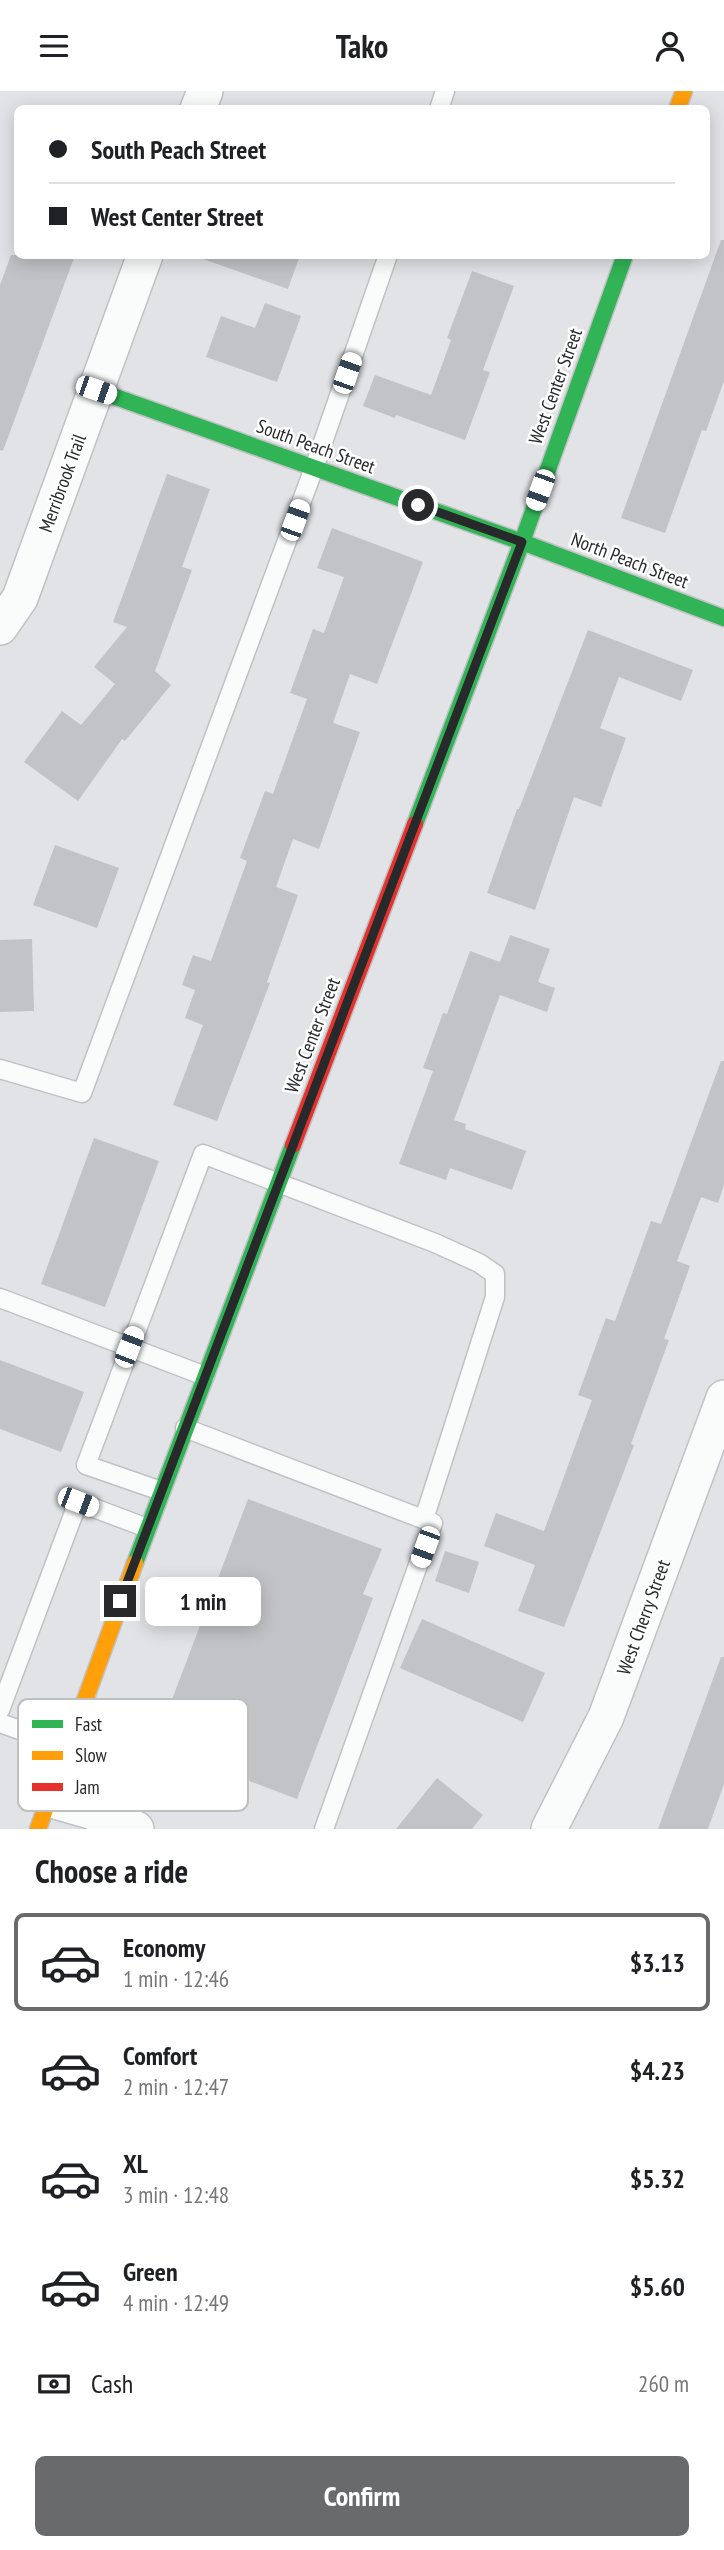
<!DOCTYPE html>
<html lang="en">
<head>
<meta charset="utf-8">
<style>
  body { margin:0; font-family:"PT Sans Narrow",sans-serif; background:#f2f2f2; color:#202124; height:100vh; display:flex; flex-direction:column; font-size:26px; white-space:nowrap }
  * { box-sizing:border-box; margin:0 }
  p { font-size:23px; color:#757577 }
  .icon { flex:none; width:38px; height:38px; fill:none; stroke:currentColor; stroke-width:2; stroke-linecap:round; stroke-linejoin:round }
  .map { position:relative; height:1738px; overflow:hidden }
  .panel { display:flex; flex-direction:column; background:#fff; flex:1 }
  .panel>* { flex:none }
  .hud { position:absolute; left:14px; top:14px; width:696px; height:154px; border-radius:10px; box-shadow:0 4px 18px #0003; display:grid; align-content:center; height:154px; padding:0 35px; background:#fff }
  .end { position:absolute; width:32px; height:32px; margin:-16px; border:9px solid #27292b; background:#fff; box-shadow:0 0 0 4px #fff }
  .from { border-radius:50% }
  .bubble { position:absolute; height:49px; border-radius:10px; background:#fff; box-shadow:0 4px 18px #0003; font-size:23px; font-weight:800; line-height:49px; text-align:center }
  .car { position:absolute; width:21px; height:42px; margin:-21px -10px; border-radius:9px; box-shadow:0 0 5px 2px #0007; background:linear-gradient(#fff 24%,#345 0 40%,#fff 0 76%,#345 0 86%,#fff 0) }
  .hud b { display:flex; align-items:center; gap:24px; height:66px; font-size:26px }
  .hud b+b { border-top:2px solid #e0e0e0 }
  .hud i { width:18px; height:18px; background:#202124 }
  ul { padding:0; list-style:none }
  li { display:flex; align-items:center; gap:21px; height:98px; margin:0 14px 10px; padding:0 21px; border:4px solid transparent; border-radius:10px }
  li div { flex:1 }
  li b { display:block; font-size:26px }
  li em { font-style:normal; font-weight:800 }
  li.selected { border-color:#686a6c }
  li>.icon { width:63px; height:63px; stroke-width:1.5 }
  h2 { padding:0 35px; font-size:32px; line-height:84px }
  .pay { display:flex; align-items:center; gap:18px; height:77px; padding:0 35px; font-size:26px }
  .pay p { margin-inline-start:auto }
  .cta { display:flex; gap:14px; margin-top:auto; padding:14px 35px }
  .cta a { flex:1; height:80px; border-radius:10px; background:#686a6c; color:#fff; font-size:28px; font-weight:800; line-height:80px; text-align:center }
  header { display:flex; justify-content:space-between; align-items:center; height:91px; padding:0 35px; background:#fff; font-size:32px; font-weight:800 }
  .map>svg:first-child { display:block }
  .building { fill:#c2c3c6 }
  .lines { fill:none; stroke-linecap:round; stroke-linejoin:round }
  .lane-casing { stroke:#bfc1c4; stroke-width:21 }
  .street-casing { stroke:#bfc1c4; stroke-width:38 }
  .fast-casing { stroke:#bfc1c4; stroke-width:19 }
  .slow-casing { stroke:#bfc1c4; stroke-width:19 }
  .jam-casing { stroke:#bfc1c4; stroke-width:19 }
  .lane { stroke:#fafbfb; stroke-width:18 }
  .street { stroke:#fafbfb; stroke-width:35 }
  .fast { stroke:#30b455; stroke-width:16 }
  .slow { stroke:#ff9f0a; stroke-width:16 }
  .jam { stroke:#e5322d; stroke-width:16 }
  .route { stroke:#27292b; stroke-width:9 }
  .labels { text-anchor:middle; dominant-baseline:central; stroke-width:5; stroke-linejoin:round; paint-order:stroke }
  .street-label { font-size:19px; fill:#27292b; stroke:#fff }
  .key { fill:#fff; stroke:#bebfbf; stroke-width:2 }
  .key-label { font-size:19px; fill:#27292b }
</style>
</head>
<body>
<header><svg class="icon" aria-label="menu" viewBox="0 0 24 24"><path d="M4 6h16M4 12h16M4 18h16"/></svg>Tako<svg class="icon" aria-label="person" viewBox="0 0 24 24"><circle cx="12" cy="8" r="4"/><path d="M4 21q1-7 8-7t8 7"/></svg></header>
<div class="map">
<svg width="724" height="1738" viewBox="0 0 724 1738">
  <rect width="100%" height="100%" fill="#e1e3e6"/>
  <path class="building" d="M721 149H724V290L706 340 702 339 665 442 621 427Z
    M11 164H75L3 360 0 359V194Z
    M204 164H300L288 198 203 168Z
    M472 180 514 195 483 279 490 281 465 349 396 324 395 327 363 315 375 284 431 304 451 249 447 247Z
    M265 212 301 225 277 291 206 266 221 225 255 237Z
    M167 383 210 398 182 476 192 479 155 580 171 594 125 650 122 648 78 710 24 671 62 620 81 634 115 593 94 576 127 536 113 531Z
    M332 437 423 471 377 593 350 583 333 632 360 641 319 758 293 748 276 796 298 804 267 891 270 892 217 1030 173 1014 203 934 185 927 195 899 182 894 193 864 211 870 247 770 240 767 265 700 273 703 307 608 290 602 313 538 324 542 344 486 317 477Z
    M588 539 693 579 681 610 619 586 600 637 626 647 601 716 574 706 535 819 487 802 517 718H519Z
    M55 754 119 777 97 837 33 814Z
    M510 844 550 858 538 891 555 897 547 921 500 904 454 1029 466 1033 465 1038 526 1060 512 1099 450 1077 446 1089 399 1073 433 980 423 977 443 922 447 923 470 860 500 871Z
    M32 848 34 920 0 921V849Z
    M721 970H724V1094L718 1112 701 1106 677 1170 690 1175 664 1248 669 1249 631 1353 634 1354 564 1536 518 1520 535 1474 484 1455 496 1422 544 1440 592 1309 578 1304 606 1227 615 1230 651 1130 661 1133Z
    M94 1047 159 1070 105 1216 41 1193Z
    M0 1269 84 1301 61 1361 0 1338Z
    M248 1408 382 1458 363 1503 373 1507 297 1708 207 1674 203 1683 151 1664Z
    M445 1460 479 1471 469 1502 435 1490Z
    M422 1528 545 1582 523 1631 400 1577Z
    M721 1566H724V1693L708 1738H658Z
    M437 1687 483 1724 472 1738H396Z"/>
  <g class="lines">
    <g class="lane-casing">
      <path id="lane" d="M439 18 445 0
        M0 978 82 1002 314 377 388 164
        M0 1207 205 1285
        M185 1337 433 1432 324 1738
        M161 1400 86 1374 203 1063 435 1152 479 1172 495 1183V1206L424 1428
        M0 1619 78 1411 147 1437
        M0 1632 67 1656"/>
    </g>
    <g class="street-casing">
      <path id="street" d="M198 18 205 0
        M0 536 20 507 145 164
        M48 1708 90 1720 136 1738
        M549 1738 606 1626 724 1307"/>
    </g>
    <g class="fast-casing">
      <path id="fast" d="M96 299 522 451 724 527
        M415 733 522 451 625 164
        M135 1472 293 1054"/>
    </g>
    <g class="slow-casing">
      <path id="slow" d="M677 18 684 0
        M38 1738 135 1472"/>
    </g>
    <g class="jam-casing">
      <path id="jam" d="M293 1054 415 733"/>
    </g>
    <use href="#lane" class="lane"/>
    <use href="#street" class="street"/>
    <use href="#fast" class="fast"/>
    <use href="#slow" class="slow"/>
    <use href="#jam" class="jam"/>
  </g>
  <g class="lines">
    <path class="route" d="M120 1510 522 451 418 414"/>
  </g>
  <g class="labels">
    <g class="street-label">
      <text transform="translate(555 295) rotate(-70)">West Center Street</text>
      <text transform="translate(316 355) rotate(20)">South Peach Street</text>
      <text transform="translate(62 392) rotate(-70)">Merribrook Trail</text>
      <text transform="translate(630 469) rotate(21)">North Peach Street</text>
      <text transform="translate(312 944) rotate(-69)">West Center Street</text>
      <text transform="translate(643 1526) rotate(-70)">West Cherry Street</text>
    </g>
  </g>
  <rect x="18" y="1608" width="230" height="112" rx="10" class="key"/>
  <rect x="32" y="1629" width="31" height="8" fill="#30b455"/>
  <rect x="32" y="1660" width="31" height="9" fill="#ff9f0a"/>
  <rect x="32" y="1692" width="31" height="8" fill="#e5322d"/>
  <g class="key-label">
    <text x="75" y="1640">Fast</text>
    <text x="75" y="1671">Slow</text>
    <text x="75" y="1703">Jam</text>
  </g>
</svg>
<i class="end from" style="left:418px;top:414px"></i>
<i class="end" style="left:120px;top:1510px"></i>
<div class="bubble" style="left:145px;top:1486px;width:116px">1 min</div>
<i class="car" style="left:347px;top:282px;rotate:19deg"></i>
<i class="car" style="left:96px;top:299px;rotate:109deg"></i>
<i class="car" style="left:540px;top:399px;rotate:200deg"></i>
<i class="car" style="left:295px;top:429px;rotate:20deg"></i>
<i class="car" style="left:129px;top:1256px;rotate:21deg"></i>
<i class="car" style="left:78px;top:1411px;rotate:111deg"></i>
<i class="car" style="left:425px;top:1456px;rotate:200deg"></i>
<div class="hud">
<b><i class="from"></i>South Peach Street</b>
<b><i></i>West Center Street</b>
</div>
</div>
<section class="panel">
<h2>Choose a ride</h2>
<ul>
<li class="selected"><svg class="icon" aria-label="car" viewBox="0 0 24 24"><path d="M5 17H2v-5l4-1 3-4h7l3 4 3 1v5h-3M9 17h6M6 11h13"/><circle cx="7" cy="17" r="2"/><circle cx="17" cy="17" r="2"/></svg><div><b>Economy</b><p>1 min · 12:46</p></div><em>$3.13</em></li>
<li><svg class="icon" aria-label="car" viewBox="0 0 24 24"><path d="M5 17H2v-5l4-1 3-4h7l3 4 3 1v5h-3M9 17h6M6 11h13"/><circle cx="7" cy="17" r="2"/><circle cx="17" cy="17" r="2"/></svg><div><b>Comfort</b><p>2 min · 12:47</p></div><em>$4.23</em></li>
<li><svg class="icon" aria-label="car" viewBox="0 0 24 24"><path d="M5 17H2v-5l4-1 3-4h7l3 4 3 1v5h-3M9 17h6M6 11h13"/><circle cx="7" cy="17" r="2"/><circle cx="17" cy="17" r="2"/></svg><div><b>XL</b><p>3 min · 12:48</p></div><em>$5.32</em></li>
<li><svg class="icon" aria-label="car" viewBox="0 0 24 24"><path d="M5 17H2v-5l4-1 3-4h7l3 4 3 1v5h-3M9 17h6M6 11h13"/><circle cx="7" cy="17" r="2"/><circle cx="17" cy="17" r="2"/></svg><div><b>Green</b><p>4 min · 12:49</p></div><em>$5.60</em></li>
</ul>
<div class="pay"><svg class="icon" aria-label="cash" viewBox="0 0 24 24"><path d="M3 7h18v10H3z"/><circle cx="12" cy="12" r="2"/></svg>Cash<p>260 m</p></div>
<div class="cta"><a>Confirm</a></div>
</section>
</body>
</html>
